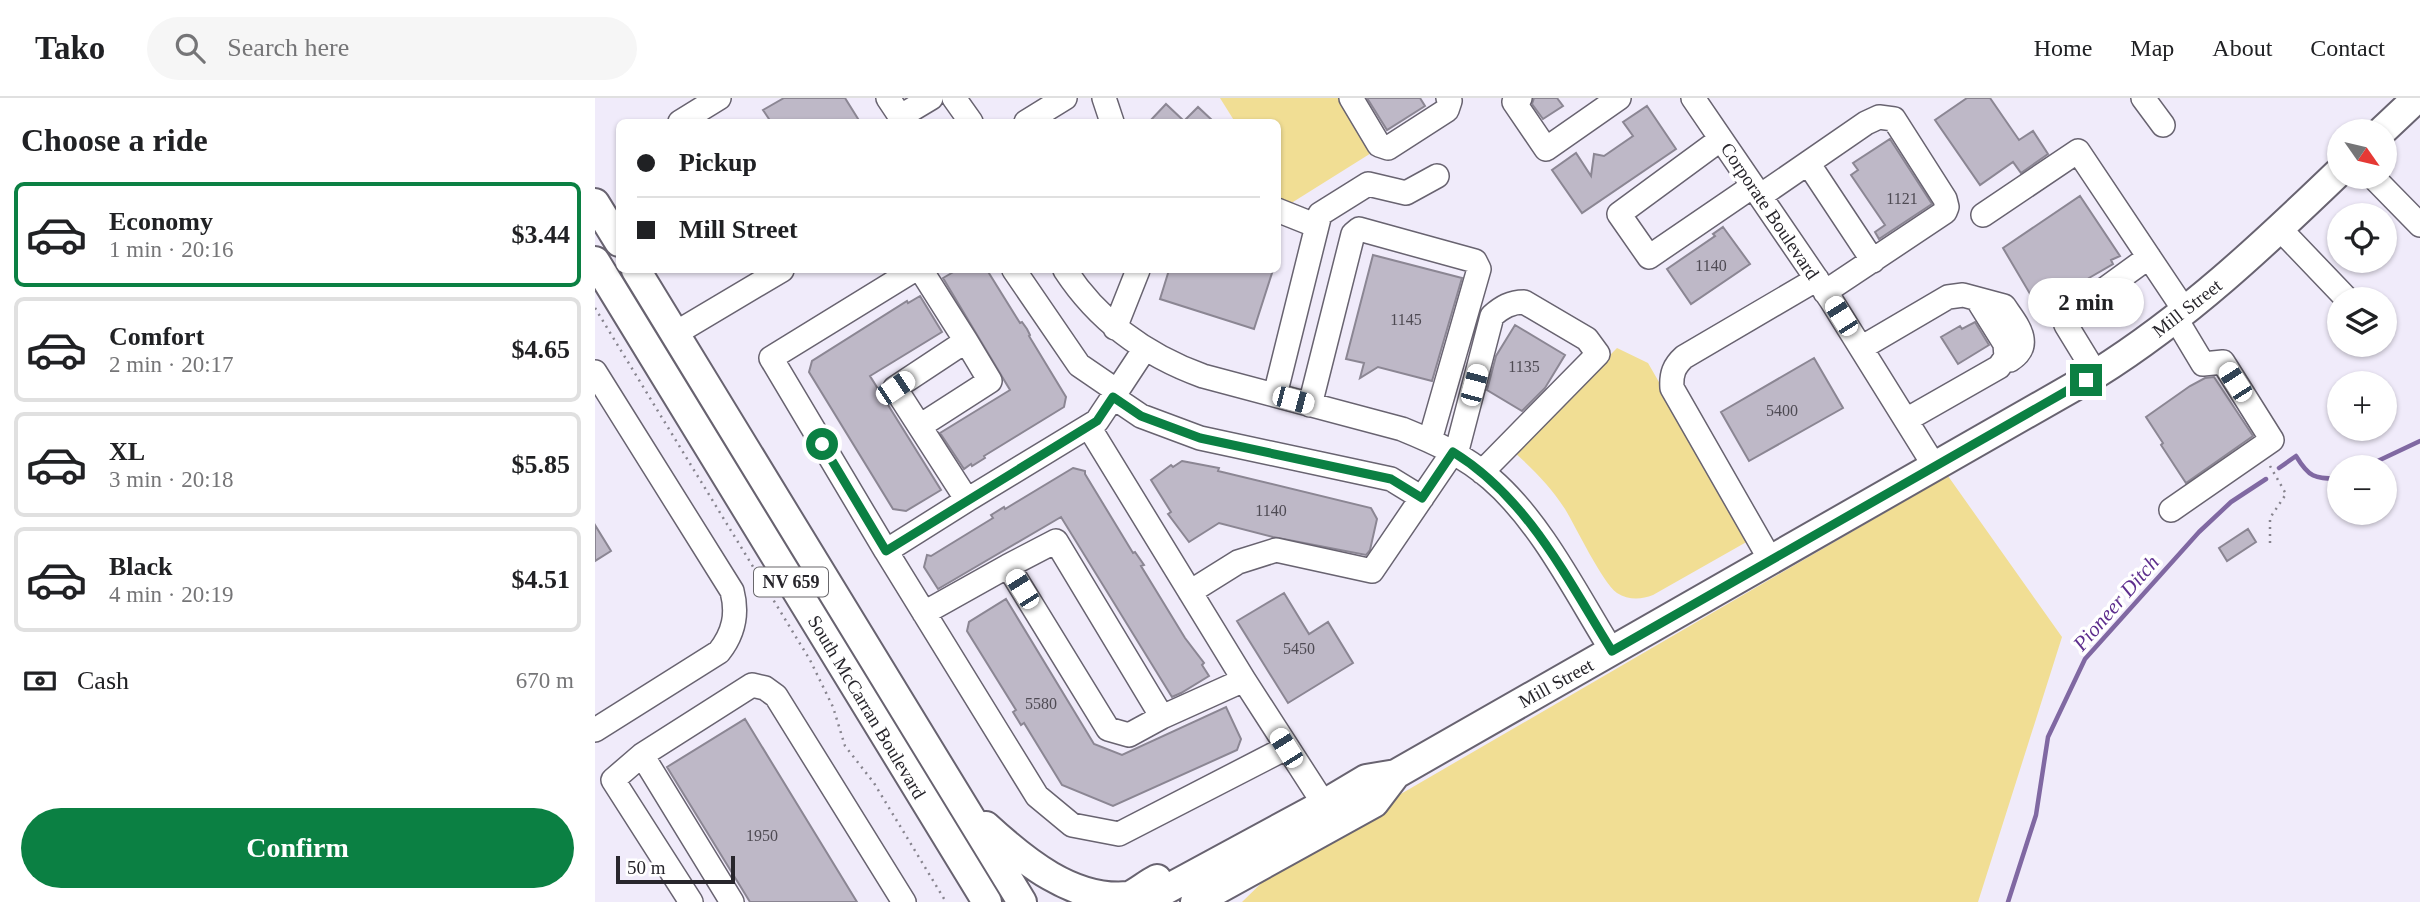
<!DOCTYPE html>
<html lang="en">
<head>
<meta charset="utf-8">
<style>
  body { margin:0; font-family:"Times New Roman",serif; background:#f6f6f6; color:#202124; height:100vh; display:flex; flex-direction:column; font-size:26px; white-space:nowrap }
  * { box-sizing:border-box; margin:0 }
  p { font-size:23px; color:#757577 }
  .icon { flex:none; width:38px; height:38px; fill:none; stroke:currentColor; stroke-width:2; stroke-linecap:round; stroke-linejoin:round }
  .map { position:relative; flex:1; overflow:hidden }
  .panel { display:flex; flex-direction:column; background:#fff; width:595px }
  .panel>* { flex:none }
  .top-card { position:absolute; left:21px; top:21px; width:665px; height:154px; border-radius:10px; box-shadow:0 2px 5px #0004; display:grid; align-content:center; height:154px; padding:0 21px; background:#fff }
  .needle { width:46px; rotate:124deg }
  .fabs { position:absolute; left:1732px; top:21px; display:grid; gap:14px }
  .fabs a { display:grid; place-items:center; width:70px; height:70px; border-radius:50%; background:#fff; box-shadow:0 2px 5px #0004; font-size:35px }
  .scale { position:absolute; left:21px; bottom:18px; width:119px; box-sizing:border-box; padding-left:7px; border:4px solid #28262c; border-top:0; font-size:19px; line-height:24px; white-space:nowrap; color:#28262c; -webkit-text-stroke:5px #fff; paint-order:stroke }
  .end { position:absolute; width:32px; height:32px; margin:-16px; border:9px solid #0b8043; background:#fff; box-shadow:0 0 0 4px #fff }
  .from { border-radius:50% }
  .bubble { position:absolute; height:49px; border-radius:24px; background:#fff; box-shadow:0 2px 5px #0004; font-size:23px; font-weight:700; line-height:49px; text-align:center }
  .car { position:absolute; width:21px; height:42px; margin:-21px -10px; border-radius:9px; box-shadow:0 0 5px 2px #0007; background:linear-gradient(#fff 24%,#345 0 40%,#fff 0 76%,#345 0 86%,#fff 0) }
  .top-card b { display:flex; align-items:center; gap:24px; height:66px; font-size:26px }
  .top-card b+b { border-top:2px solid #e0e0e0 }
  .top-card i { width:18px; height:18px; background:#202124 }
  ul { padding:0; list-style:none }
  li { display:flex; align-items:center; gap:21px; height:105px; margin:0 14px 10px; padding:0 7px; border:4px solid #e0e0e0; border-radius:10px }
  li div { flex:1 }
  li b { display:block; font-size:26px }
  li em { font-style:normal; font-weight:700 }
  li.current { border-color:#0b8043 }
  li>.icon { width:63px; height:63px; stroke-width:1.5 }
  h2 { padding:0 21px; font-size:32px; line-height:84px }
  .pay { display:flex; align-items:center; gap:18px; height:77px; padding:0 21px; font-size:26px }
  .pay p { margin-inline-start:auto }
  .action { display:flex; gap:14px; margin-top:auto; padding:14px 21px }
  .action a { flex:1; height:80px; border-radius:42px; background:#0b8043; color:#fff; font-size:28px; font-weight:700; line-height:80px; text-align:center }
  header { display:flex; align-items:center; gap:42px; box-sizing:border-box; height:98px; padding:0 35px; background:#fff; border-bottom:2px solid #e0e0e0 }
  header strong { font-size:33px }
  nav { display:flex; gap:38px; margin-inline-start:auto; font-size:24px }
  .search { width:490px; height:63px; background:#f6f6f6; display:flex; align-items:center; gap:18px; box-sizing:border-box; padding:0 24px; border-radius:38px; color:#757577; font-size:26px }
  main { display:flex; flex:1; min-height:0 }
  .map>svg:first-child { display:block }
  .green { fill:#f1de94 }
  .lines { fill:none; stroke-linecap:round; stroke-linejoin:round }
  .stream { stroke:#8068a2; stroke-width:4.5 }
  .building { fill:#beb8c7; stroke:#8b8693; stroke-width:2 }
  .minor-casing { stroke:#686370; stroke-width:26 }
  .major-casing { stroke:#686370; stroke-width:32 }
  .path { stroke:#87848e; stroke-width:2.5; stroke-dasharray:2 5; stroke-linecap:butt }
  .minor { stroke:#fff; stroke-width:23 }
  .major { stroke:#fff; stroke-width:28 }
  .route { stroke:#0b8043; stroke-width:9 }
  .labels { text-anchor:middle; dominant-baseline:central; stroke-width:7; stroke-linejoin:round; paint-order:stroke }
  .number-label { font-size:16px; fill:#4e4a53 }
  .shield { fill:#fff; stroke:#68676b; stroke-width:2 }
  .shield-label { font-size:18px; font-weight:bold; fill:#28262c }
  .street-label { font-size:19px; fill:#28262c; stroke:#fff }
  .water-label { font-size:21px; font-style:italic; fill:#5e2f8e; stroke:#fff }
</style>
</head>
<body>
<header>
<strong>Tako</strong>
<div class="search"><svg class="icon" aria-label="search" viewBox="0 0 24 24"><circle cx="10" cy="10" r="6"/><path d="M15 15l6 6"/></svg>Search here</div>
<nav><a>Home</a><a>Map</a><a>About</a><a>Contact</a></nav>
</header>
<main>
<section class="panel">
<h2>Choose a ride</h2>
<ul>
<li class="current"><svg class="icon" aria-label="car" viewBox="0 0 24 24"><path d="M5 17H2v-5l4-1 3-4h7l3 4 3 1v5h-3M9 17h6M6 11h13"/><circle cx="7" cy="17" r="2"/><circle cx="17" cy="17" r="2"/></svg><div><b>Economy</b><p>1 min · 20:16</p></div><em>$3.44</em></li>
<li><svg class="icon" aria-label="car" viewBox="0 0 24 24"><path d="M5 17H2v-5l4-1 3-4h7l3 4 3 1v5h-3M9 17h6M6 11h13"/><circle cx="7" cy="17" r="2"/><circle cx="17" cy="17" r="2"/></svg><div><b>Comfort</b><p>2 min · 20:17</p></div><em>$4.65</em></li>
<li><svg class="icon" aria-label="car" viewBox="0 0 24 24"><path d="M5 17H2v-5l4-1 3-4h7l3 4 3 1v5h-3M9 17h6M6 11h13"/><circle cx="7" cy="17" r="2"/><circle cx="17" cy="17" r="2"/></svg><div><b>XL</b><p>3 min · 20:18</p></div><em>$5.85</em></li>
<li><svg class="icon" aria-label="car" viewBox="0 0 24 24"><path d="M5 17H2v-5l4-1 3-4h7l3 4 3 1v5h-3M9 17h6M6 11h13"/><circle cx="7" cy="17" r="2"/><circle cx="17" cy="17" r="2"/></svg><div><b>Black</b><p>4 min · 20:19</p></div><em>$4.51</em></li>
</ul>
<div class="pay"><svg class="icon" aria-label="cash" viewBox="0 0 24 24"><path d="M3 7h18v10H3z"/><circle cx="12" cy="12" r="2"/></svg>Cash<p>670 m</p></div>
<div class="action"><a>Confirm</a></div>
</section>
<div class="map">
<svg width="1825" height="804" viewBox="0 0 1825 804">
  <rect width="100%" height="100%" fill="#f0ebfa"/>
  <path class="green" d="M625 0H750L781 52 690 109 683 96 682 24H640Z
    M1022 250 1053 265 1155 442 1058 497C1046 502 1033 502 1022 495 1007 484 981 429 970 411 956 389 938 371 919 354Z
    M1353 378 1467 539 1383 804H647L687 765Z"/>
  <g class="lines">
    <path class="stream" d="M1770 369 1825 343
      M1684 370 1701 358C1715 381 1720 380 1745 381
      M1413 804 1441 717 1453 639 1490 561 1604 434 1636 404 1671 381"/>
  </g>
  <path class="building" d="M189 0H250L265 24H176L168 12Z
    M772 0H825L830 8 792 32Z
    M939 0H962L968 8 948 21 937 6Z
    M1372 0H1395L1424 42 1438 33 1453 56 1426 75 1418 64 1385 87 1340 22Z
    M571 6 589 23 603 9 619 24H554Z
    M1052 8 1081 51 987 115 957 72 981 55 996 78 999 56 1009 58 1038 38 1028 24Z
    M1295 41 1337 106 1284 141 1280 134 1290 127 1256 77 1263 72 1258 65Z
    M1485 98 1525 158 1516 162 1518 166 1494 180 1496 183 1467 207 1462 200 1453 204 1450 201 1441 206 1408 150Z
    M1128 129 1155 166 1096 206 1072 171 1120 138 1118 136Z
    M778 157 867 180 837 283 783 269 765 280 769 265 751 261Z
    M362 172H392L425 225 427 224 432 231 435 237 434 238 471 299 469 309 389 358 390 360 377 368 376 366 369 371 345 335 415 292 348 180Z
    M574 172H678L659 231 565 201Z
    M325 198 347 234 275 278 346 392 311 413 298 411 214 274 217 263 312 203 313 205Z
    M1380 224 1394 247 1363 266 1346 239 1365 228 1367 231Z
    M920 227 970 257 950 290 927 313 892 292 901 258Z
    M1219 260 1248 310 1154 363 1126 314Z
    M1619 279 1658 338 1591 385 1566 347 1568 345 1551 319 1595 288 1610 280Z
    M587 363 624 370 623 373 776 410 782 421 775 452 771 457 678 439 624 425 594 444 573 416 576 414 556 382 576 367 578 369Z
    M478 370 490 373V376L538 455 540 454 549 467 546 468 590 540 609 565 607 567 614 578 586 595 577 599 466 419 343 491 329 469 332 457 336 458 398 420 396 417 409 409 410 411Z
    M0 427 16 453 0 463Z
    M1653 431 1661 444 1632 463 1624 450Z
    M689 495 714 536 733 524 758 565 693 605 642 523Z
    M411 501 499 646 527 657 631 609 646 641 642 652 518 708 467 687 429 625 426 627 418 614 421 612 372 533 374 524Z
    M150 621 262 804H155L72 669Z"/>
  <g class="lines">
    <g class="minor-casing">
      <path id="minor" d="M293 0 303 15H311L336 0
        M359 0 376 24
        M509 0 517 24
        M756 0 784 47 793 50 852 12 855 3 853 0
        M925 0 919 4 951 51 1024 0
        M1098 0 1236 202 1340 369
        M1548 0 1568 27
        M85 24 124 0
        M431 24 470 0
        M1126 41 1024 116 1054 159 1158 88
        M1213 65 1278 163
        M1778 79 1825 127
        M1165 98 1271 25 1284 19 1299 21 1350 101 1352 109 1350 114 1230 194
        M1388 117 1483 53 1590 213
        M722 128 725 116 773 86 811 95 842 78
        M1685 131 1752 201
        M319 172 176 260 291 453 372 402
        M326 172 371 243 300 290 372 402 502 323 522 293
        M419 172 484 267 522 293 549 252
        M470 172C504 224 550 257 608 278L807 331C839 344 870 358 896 381 946 424 982 497 1017 553
        M520 230 543 172
        M81 235 187 172
        M1266 250 1353 199 1368 197 1409 208C1421 226 1440 246 1415 262
        M0 274 137 493C143 516 139 535 124 554L0 632
        M1501 276 1471 227 1481 212 1554 159
        M680 297 722 128 682 112
        M518 299 546 318 605 340 796 381 827 400
        M715 307 758 136 764 131 880 163 884 171 835 342
        M1311 322 1404 269 1411 259 1410 246 1382 201
        M325 328 395 283 371 243
        M494 329 649 582 567 619 461 443 413 468 513 631 534 637 567 619
        M861 356 897 218C907 209 916 204 929 204L992 241 1003 256 887 374
        M1576 412 1677 342 1628 264 1608 266 1581 221
        M291 453 442 698 477 727 524 736 691 650
        M1176 463 1077 290C1076 276 1079 268 1089 259L1222 181
        M595 494 643 464 681 452 777 473 858 354
        M329 515 413 468
        M649 582 729 706
        M47 657 137 804
        M96 804 18 682 47 657 157 587 170 590 181 598 309 804"/>
    </g>
    <g class="major-casing">
      <path id="major" d="M1787 33 1822 0
        M0 105 24 144
        M0 163 392 804
        M41 172 427 804
        M391 728C428 762 478 804 534 798 543 794 552 786 562 781
        M548 804 729 706 771 681 801 676 1501 276C1592 219 1668 147 1745 73
        M600 804 779 705 801 676"/>
    </g>
    <path class="path" d="M0 210 215 562 238 609 250 648 279 685 351 804
      M1675 368 1691 396 1675 420V447"/>
    <use href="#minor" class="minor"/>
    <use href="#major" class="major"/>
  </g>
  <g class="lines">
    <path class="route" d="M227 346 291 453 502 323 518 299 546 318 605 340 796 381 827 400 858 354C933 400 972 481 1017 553L1491 282"/>
  </g>
  <g class="labels">
    <g class="number-label">
      <text x="1307" y="100">1121</text>
      <text x="1116" y="167">1140</text>
      <text x="811" y="221">1145</text>
      <text x="929" y="268">1135</text>
      <text x="1187" y="312">5400</text>
      <text x="676" y="412">1140</text>
      <text x="704" y="550">5450</text>
      <text x="446" y="605">5580</text>
      <text x="167" y="737">1950</text>
    </g>
    <rect class="shield" x="159" y="469.5" width="74" height="29" rx="5"/>
    <g class="shield-label">
      <text x="196" y="484">NV 659</text>
    </g>
    <g class="street-label">
      <text transform="translate(1175 113) rotate(56)">Corporate Boulevard</text>
      <text transform="translate(1592 210) rotate(-38)">Mill Street</text>
      <text transform="translate(961 585) rotate(-29)">Mill Street</text>
      <text transform="translate(272 609) rotate(59)">South McCarran Boulevard</text>
    </g>
    <g class="water-label">
      <text transform="translate(1521 505) rotate(-49)">Pioneer Ditch</text>
    </g>
  </g>
</svg>
<div class="fabs">
<a><svg class="needle" viewBox="-14 -14 28 28"><path d="M0-13l5 13h-10z" fill="#e53935"/><path d="M0 13l5-13h-10z" fill="#757577"/></svg></a>
<a><svg class="icon" aria-label="locate" viewBox="0 0 24 24"><circle cx="12" cy="12" r="6"/><path d="M12 2v4M12 18v4M2 12h4M18 12h4"/></svg></a>
<a><svg class="icon" aria-label="layers" viewBox="0 0 24 24"><path d="M12 4l9 5-9 5-9-5zM3 14l9 5 9-5"/></svg></a>
<a>+</a>
<a>−</a>
</div>
<div class="scale">50 m</div>
<i class="end from" style="left:227px;top:346px"></i>
<i class="end" style="left:1491px;top:282px"></i>
<div class="bubble" style="left:1433px;top:180px;width:116px">2 min</div>
<i class="car" style="left:1246px;top:218px;rotate:328deg"></i>
<i class="car" style="left:1640px;top:284px;rotate:327deg"></i>
<i class="car" style="left:879px;top:287px;rotate:15deg"></i>
<i class="car" style="left:300px;top:290px;rotate:56deg"></i>
<i class="car" style="left:698px;top:302px;rotate:105deg"></i>
<i class="car" style="left:427px;top:491px;rotate:328deg"></i>
<i class="car" style="left:691px;top:650px;rotate:328deg"></i>
<div class="top-card">
<b><i class="from"></i>Pickup</b>
<b><i></i>Mill Street</b>
</div>
</div>
</main>
</body>
</html>
